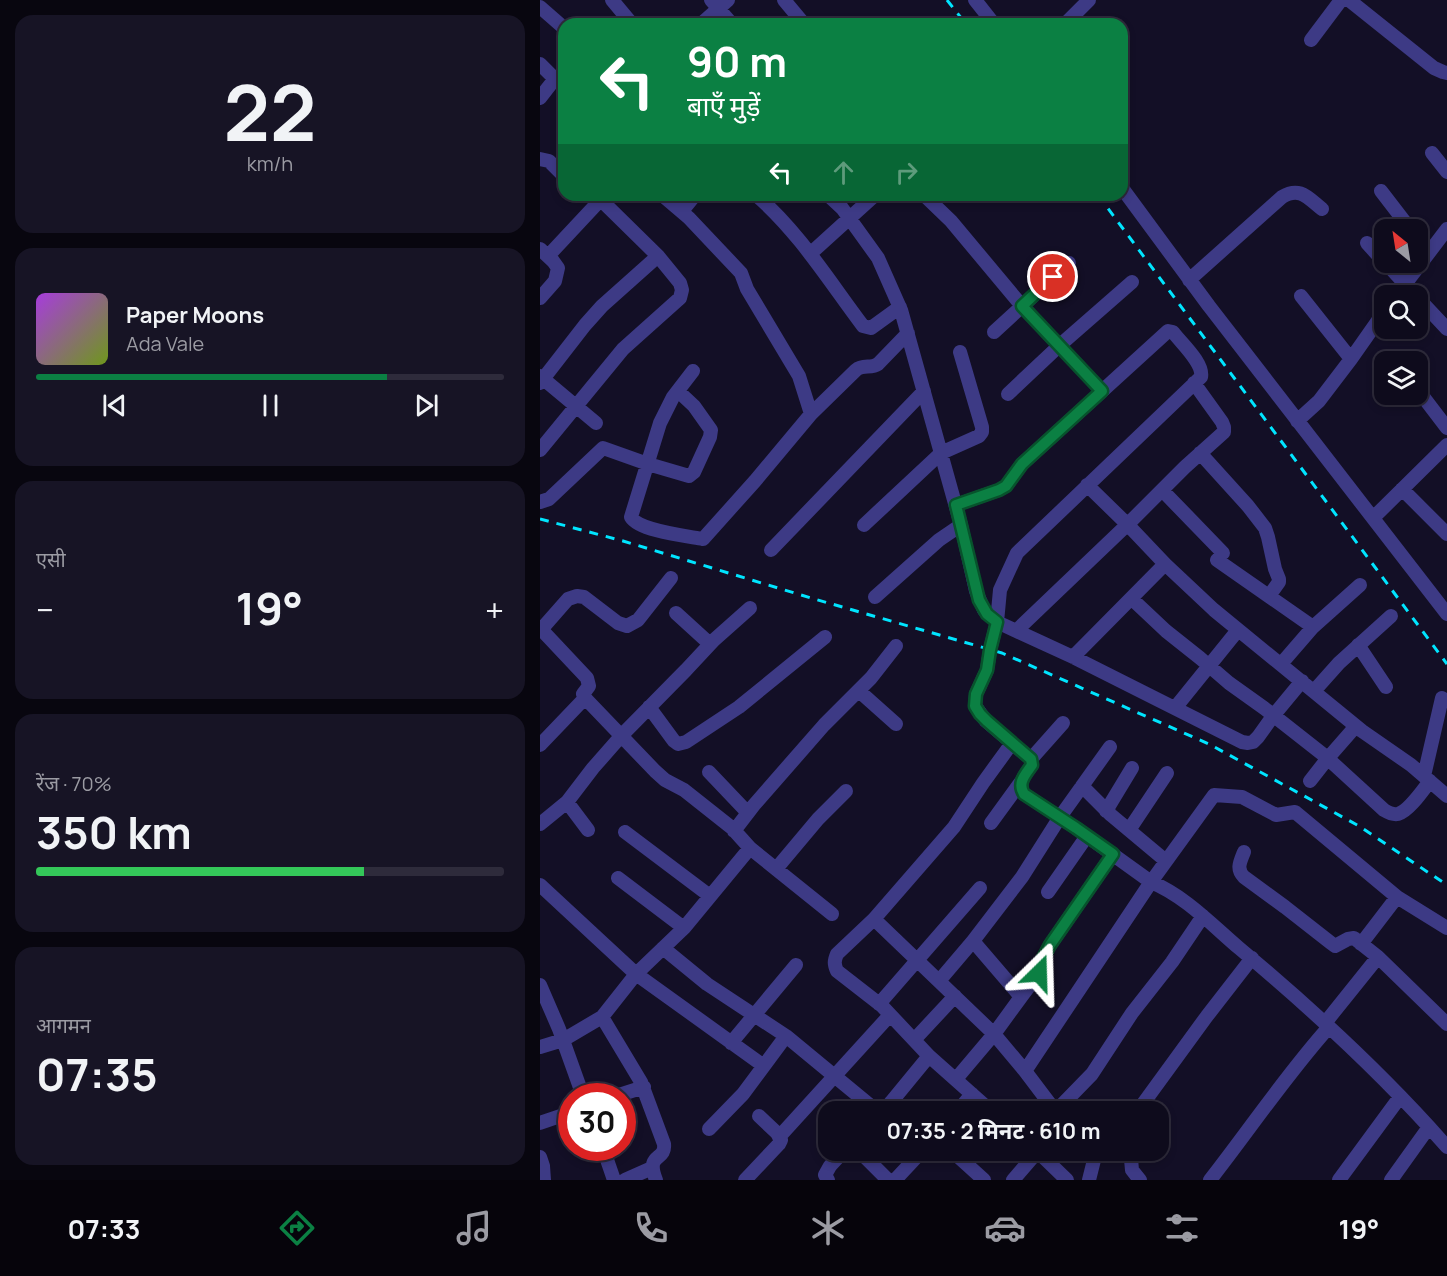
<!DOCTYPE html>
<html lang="hi">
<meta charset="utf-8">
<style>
:root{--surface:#0e0b1c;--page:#171425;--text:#f1f3f6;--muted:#9b9ba3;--line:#2e2b3b;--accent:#0b8043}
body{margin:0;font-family:Manrope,"Noto Sans Devanagari",sans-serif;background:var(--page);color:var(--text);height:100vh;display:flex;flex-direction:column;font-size:22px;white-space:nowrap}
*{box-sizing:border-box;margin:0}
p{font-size:20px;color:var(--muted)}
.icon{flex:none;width:33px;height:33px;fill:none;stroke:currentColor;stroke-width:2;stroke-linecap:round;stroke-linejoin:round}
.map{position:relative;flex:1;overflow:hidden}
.panel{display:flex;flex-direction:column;gap:15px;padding:15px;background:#08060f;width:540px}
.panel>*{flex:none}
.guide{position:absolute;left:18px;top:18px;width:570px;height:183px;border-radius:18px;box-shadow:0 3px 9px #0003,0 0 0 2px var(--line);background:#0b8043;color:#fff;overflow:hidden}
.needle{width:39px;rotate:330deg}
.buttons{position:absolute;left:834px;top:219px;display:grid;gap:12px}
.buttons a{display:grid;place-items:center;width:54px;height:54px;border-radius:12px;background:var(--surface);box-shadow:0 3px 9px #0003,0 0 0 2px var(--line);font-size:30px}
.speed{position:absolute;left:18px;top:1083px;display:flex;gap:12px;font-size:30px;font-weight:700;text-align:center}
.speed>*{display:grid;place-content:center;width:78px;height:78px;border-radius:50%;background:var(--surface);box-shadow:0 3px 9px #0003,0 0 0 2px var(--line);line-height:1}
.speed .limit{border:9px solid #d22;background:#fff;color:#111}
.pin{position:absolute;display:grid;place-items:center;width:51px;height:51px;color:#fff;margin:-26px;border:3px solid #fff;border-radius:50%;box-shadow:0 2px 6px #0007}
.me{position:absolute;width:66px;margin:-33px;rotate:22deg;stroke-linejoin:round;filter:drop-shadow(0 0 4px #0008)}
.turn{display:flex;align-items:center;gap:21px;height:126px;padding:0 30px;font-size:27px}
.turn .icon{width:78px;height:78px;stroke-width:2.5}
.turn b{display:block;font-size:42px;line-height:51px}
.lanes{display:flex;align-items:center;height:57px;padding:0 30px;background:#0003;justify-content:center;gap:30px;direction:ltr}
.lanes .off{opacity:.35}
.big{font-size:45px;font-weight:700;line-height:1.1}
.panel .card{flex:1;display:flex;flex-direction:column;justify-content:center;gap:9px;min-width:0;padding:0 21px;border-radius:18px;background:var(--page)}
.panel .dial{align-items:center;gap:0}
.dial b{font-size:78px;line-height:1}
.song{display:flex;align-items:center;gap:18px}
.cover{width:72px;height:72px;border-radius:9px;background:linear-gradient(135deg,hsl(280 70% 55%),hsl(80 70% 35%))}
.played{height:6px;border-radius:3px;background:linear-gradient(90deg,var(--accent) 75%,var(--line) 75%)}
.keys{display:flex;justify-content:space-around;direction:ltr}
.heat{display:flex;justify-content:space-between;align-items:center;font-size:33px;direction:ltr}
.charge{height:9px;border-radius:4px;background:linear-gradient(90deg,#34c759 70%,var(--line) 0)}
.trip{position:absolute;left:278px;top:1101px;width:351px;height:60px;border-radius:18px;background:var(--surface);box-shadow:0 3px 9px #0003,0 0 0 2px var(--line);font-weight:700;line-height:60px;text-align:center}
.menu{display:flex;height:96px;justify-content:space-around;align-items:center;background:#06040b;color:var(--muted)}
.menu .icon{width:42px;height:42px}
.menu .active{color:var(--accent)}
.menu b{font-size:27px;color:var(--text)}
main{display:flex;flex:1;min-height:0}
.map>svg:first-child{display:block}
</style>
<main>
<section class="panel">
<div class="card dial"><b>22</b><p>km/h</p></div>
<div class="card">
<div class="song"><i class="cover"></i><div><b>Paper Moons</b><p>Ada Vale</p></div></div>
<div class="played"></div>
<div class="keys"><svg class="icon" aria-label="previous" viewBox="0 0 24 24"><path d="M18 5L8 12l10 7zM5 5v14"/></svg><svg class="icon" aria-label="pause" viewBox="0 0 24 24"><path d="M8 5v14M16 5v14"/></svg><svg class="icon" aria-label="next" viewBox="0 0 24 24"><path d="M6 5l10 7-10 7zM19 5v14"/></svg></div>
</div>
<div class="card"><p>एसी</p>
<div class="heat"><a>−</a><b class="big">19°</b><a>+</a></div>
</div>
<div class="card"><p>रेंज · 70%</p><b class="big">350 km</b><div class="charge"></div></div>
<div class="card"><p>आगमन</p><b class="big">07:35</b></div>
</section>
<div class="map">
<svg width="907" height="1180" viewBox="0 0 907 1180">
<rect width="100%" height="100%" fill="#130f26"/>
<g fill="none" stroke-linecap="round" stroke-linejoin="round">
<path stroke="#3d3a85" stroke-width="14" d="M72,0L92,24
M171,0L192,24
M244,0L264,24
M435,0L454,24
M809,0L894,68L903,72L907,73
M0,7L24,28
M161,24L188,0
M525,24L549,0
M771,40L801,0
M0,64L11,75L14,80L0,98
M892,153L907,172
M0,159L9,161L24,176
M582,188L669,306L907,614
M841,191L871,230
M122,195L149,218L201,273L207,289L259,376L271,414L215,481L163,539C147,536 99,531 91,517L120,423L133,397L153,371
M216,195C259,232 289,281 323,326L331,328L360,307
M288,195L302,208L338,258L361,310L421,525L436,591L444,610L457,622L533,657L702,742L708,743L713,742L718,737L733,716L762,681
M384,195L411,221L482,306L562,391
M142,211L155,195
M878,238L889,252
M827,243L844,262
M0,249L13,261L18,268L15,281L0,298
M270,254L335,195
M8,256L65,195
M845,262L876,296
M649,280L742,197C760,186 768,198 782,209
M761,296L811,359
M856,296L907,229
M878,298L907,329
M454,332L529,263
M0,376L56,423
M0,383L45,325L62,306L118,256
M878,390L907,428
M468,394L520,345L592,282
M271,414L316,370C323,364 331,369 338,364L368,333
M757,421L779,401L811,359L844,312
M0,450L83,349L140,298L142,290L140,283L118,256L61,200
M660,453L708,506L725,528L728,537L735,569L739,579V582L729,596
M547,485L588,525L625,564L674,610L822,731L871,765L907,796
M862,489L907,534
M622,490L683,553
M0,502L9,499L63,448L108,464L149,476L154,472L170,437L171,430L154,406L138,391
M416,505L459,490L466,486L482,464L628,331L633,332C641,343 664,363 661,377L477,553L460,590L457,622L450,650L447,670L436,694L435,706L446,721L491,759L492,765C485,775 477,783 484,794L536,828L611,882C645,896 672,925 699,948C772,1009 844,1075 907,1147
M833,518L907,445
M324,525L401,453L439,436L442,432V427L420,352
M231,550L384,391
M677,560L773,627
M335,597L399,540L421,525
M592,599L626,631L660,658L689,683L724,708L785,756L844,810C849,813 853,815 858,814C869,811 883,790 890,781
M136,613L170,644
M0,628L47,678L49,686L43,694L45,698L115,771L125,780L144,790L192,828L210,848L292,914
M0,631L28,599L37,596L44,597L78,623L87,626L98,620L131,578
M476,631L590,522L645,467L684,432V427L682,422L654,383
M818,645L846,687
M533,657L625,564
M741,664L773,627L820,585
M319,691L356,724
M774,691L799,663L851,616
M109,707L134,741L138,744L146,742L199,707L285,637
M635,708L698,630
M0,745L45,698
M491,759L523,723
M169,772L208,813
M884,776L902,698
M770,781L788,758L816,726
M542,786L571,815L626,861
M27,802L48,830
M566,811L592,768
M451,823L480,783
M0,824L27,802L53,768L82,735L146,670L174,640L210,608
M589,830L627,773
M194,831L214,805L284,725L331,678L356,646
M85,832L170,896
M210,848L144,928L96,974L224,1066
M704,852C700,862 696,869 704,877L745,907L791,943L795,946L808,939L814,938L838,957L907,1024
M236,869L278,819L306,791
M78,878L144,928
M0,885L96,974L62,1017L101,1082L124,1144C126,1162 105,1152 116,1180
M508,892L547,836
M334,919L454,1034L485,1071L516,1112
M821,944L857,897
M123,948L167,984L246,1036L338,1112
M399,981L433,941
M0,985L19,1029L43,1096
M481,997L499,973L502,960L510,945L573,854
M339,1004L440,888
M785,1023L838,957
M374,1040L415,996
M191,1043L256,965
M0,1047L23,1040L62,1017
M485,1071L611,882L674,795L702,797L736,815L755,812L857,897L907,928
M416,1079L454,1034L481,997L433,941L482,877L520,817L570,747
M76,1096L104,1087
M351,1102L364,1112
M516,1111L552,1074L592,1013L632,962L663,916
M343,1112L389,1056
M417,1112L432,1094
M452,1112L389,1056L342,1006L297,971C294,964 294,961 297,954L334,919L414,827L443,783L472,743
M597,1112L667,1016L712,958
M0,1123L32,1112
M169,1129L203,1094L246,1036
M239,1137L350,1015
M63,1148L74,1180
M318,1150L348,1180
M411,1150L444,1180
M496,1150L527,1180
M547,1150L554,1160L549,1180
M585,1150L591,1159L592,1170L600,1180
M0,1157L3,1166L4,1180
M85,1180L112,1168
M205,1180L239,1144L241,1140L237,1133L219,1116
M288,1180L285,1175L290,1166L305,1150
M355,1180L383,1150
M473,1180L499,1150
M670,1180C710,1129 746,1075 789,1027
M799,1180L860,1097
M851,1180L889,1127"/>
<path stroke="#00e5ff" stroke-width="3" stroke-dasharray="9 8" stroke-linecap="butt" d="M407,0L426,24
M558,195L907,664
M0,519L83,541L271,598L462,653L669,744L819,826L907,885"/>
</g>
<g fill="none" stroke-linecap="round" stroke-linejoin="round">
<g stroke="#07532c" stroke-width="15">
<path id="route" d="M499,973L502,960L510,945L573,854L536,828L484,794C477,783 485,775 492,765L491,759L447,721L440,714L435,706L436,694L447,670L450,650L457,622L447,614L439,600L416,505L459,490L466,486L482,464L562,391L482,306L513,277"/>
</g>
<use href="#route" stroke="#0b8043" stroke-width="10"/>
</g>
</svg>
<div class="buttons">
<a><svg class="needle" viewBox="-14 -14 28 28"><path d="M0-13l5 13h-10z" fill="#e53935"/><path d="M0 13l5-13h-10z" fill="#9b9ba3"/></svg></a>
<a><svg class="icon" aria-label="search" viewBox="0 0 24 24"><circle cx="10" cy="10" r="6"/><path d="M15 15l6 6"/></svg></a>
<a><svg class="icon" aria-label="layers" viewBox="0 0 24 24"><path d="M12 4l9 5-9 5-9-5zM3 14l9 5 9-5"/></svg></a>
</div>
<div class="speed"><div class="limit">30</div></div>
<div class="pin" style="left:513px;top:277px;background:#d93025"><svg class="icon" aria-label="arrive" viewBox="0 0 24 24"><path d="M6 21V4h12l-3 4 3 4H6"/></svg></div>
<svg class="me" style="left:499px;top:973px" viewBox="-20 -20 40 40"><path d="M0-17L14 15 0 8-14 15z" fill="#0b8043" stroke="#fff" stroke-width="4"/></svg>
<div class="trip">07:35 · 2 मिनट · 610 m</div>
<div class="guide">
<div class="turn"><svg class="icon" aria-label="left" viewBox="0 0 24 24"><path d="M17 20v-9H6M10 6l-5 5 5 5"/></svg><div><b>90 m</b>बाएँ मुड़ें</div></div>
<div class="lanes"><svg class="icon" aria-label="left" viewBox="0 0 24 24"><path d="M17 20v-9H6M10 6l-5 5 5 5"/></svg><svg class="icon off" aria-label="ahead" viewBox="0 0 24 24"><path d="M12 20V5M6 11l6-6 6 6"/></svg><svg class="icon off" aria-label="right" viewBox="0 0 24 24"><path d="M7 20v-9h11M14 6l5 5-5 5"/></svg></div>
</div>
</div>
</main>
<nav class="menu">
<b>07:33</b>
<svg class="icon active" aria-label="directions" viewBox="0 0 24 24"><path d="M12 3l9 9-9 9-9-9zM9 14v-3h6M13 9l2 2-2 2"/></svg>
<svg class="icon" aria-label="music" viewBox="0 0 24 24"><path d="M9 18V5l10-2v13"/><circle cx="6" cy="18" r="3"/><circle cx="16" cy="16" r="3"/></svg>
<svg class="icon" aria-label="phone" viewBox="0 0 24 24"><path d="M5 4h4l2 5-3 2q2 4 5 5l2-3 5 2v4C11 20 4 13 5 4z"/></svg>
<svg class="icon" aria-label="climate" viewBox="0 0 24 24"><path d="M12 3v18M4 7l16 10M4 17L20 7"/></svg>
<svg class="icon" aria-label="car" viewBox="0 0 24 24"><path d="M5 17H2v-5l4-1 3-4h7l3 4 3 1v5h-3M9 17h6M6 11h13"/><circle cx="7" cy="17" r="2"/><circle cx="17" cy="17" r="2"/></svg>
<svg class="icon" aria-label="filters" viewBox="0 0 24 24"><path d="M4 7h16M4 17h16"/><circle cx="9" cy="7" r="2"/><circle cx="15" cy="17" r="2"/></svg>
<b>19°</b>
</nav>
